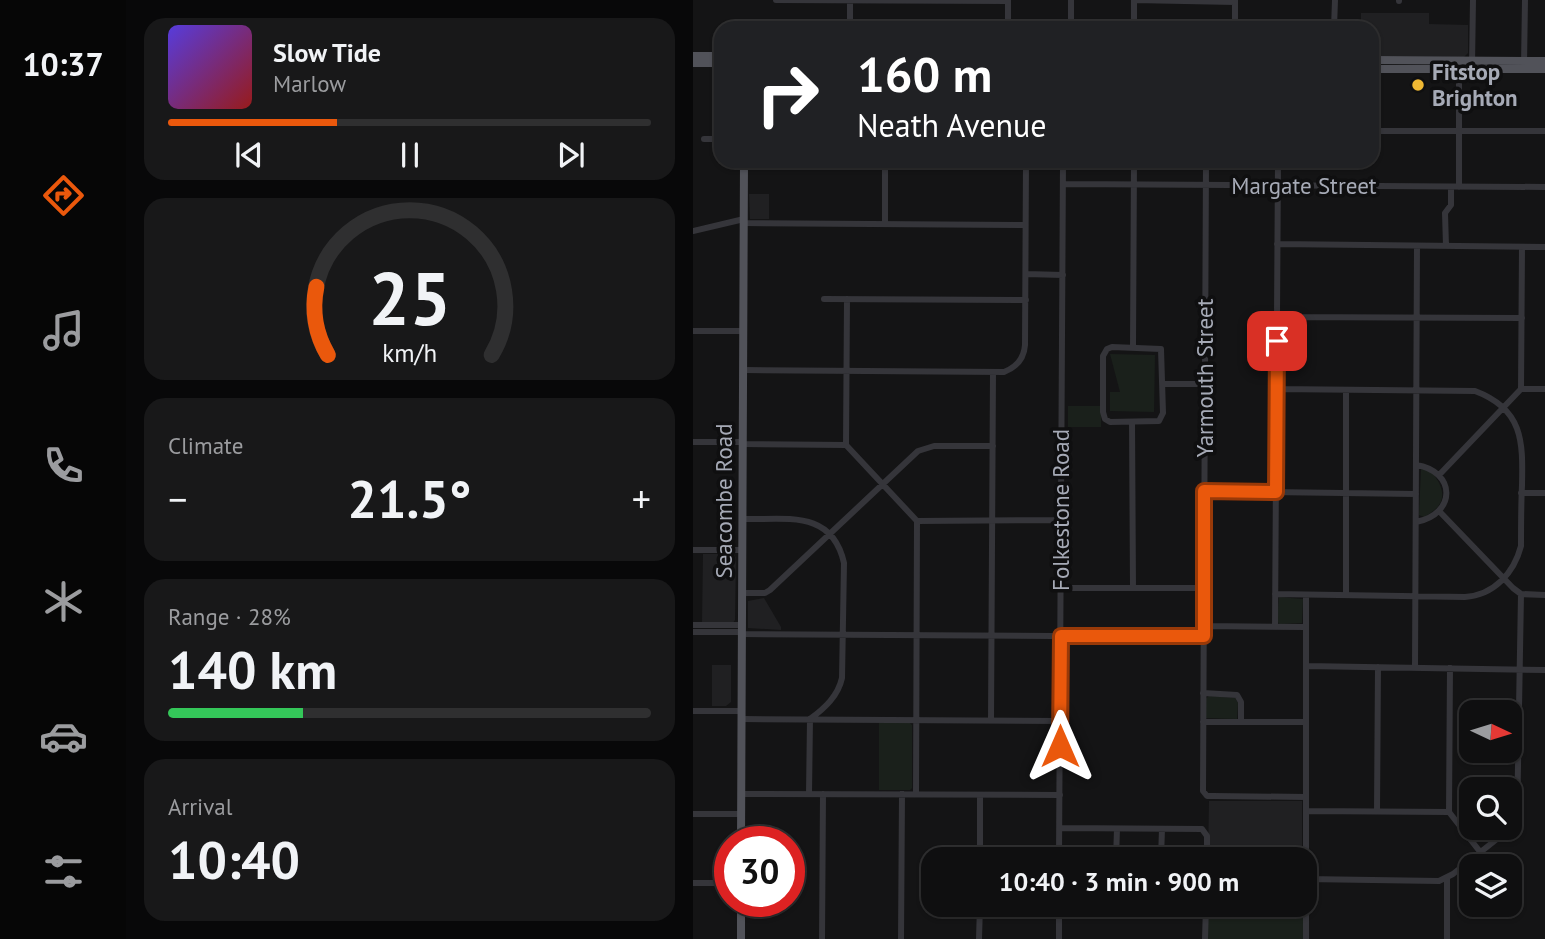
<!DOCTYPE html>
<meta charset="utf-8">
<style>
:root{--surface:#0f0f10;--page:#181819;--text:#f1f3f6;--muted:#9b9c9f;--line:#2f2f30;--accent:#ea580c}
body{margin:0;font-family:"PT Sans",sans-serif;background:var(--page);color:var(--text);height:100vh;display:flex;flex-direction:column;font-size:26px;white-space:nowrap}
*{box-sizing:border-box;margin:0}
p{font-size:23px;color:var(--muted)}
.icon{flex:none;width:38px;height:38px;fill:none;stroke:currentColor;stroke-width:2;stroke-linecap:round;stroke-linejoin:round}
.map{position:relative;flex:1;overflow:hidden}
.sheet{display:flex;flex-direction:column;gap:18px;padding:18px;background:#080809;width:567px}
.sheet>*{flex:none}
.guide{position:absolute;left:21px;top:21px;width:665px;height:147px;border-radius:21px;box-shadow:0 2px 5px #0004,0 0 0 2px var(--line);background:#202124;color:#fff;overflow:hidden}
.needle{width:46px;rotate:94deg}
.controls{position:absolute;left:766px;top:700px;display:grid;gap:14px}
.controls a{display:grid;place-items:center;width:63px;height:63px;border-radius:14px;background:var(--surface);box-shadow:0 2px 5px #0004,0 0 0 2px var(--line);font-size:35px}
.speed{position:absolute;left:21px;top:826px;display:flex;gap:14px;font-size:35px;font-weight:700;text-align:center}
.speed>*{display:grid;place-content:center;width:91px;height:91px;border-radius:50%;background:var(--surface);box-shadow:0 2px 5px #0004,0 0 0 2px var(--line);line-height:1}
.speed .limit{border:10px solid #d22;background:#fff;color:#111}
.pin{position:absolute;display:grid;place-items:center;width:60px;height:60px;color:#fff;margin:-30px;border-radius:14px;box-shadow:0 4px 10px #0006}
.me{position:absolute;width:77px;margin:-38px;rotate:0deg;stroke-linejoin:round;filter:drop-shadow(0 0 5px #0008)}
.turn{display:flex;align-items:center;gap:24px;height:147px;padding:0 28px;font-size:32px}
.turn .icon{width:91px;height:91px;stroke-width:2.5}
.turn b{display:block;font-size:49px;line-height:60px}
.big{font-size:52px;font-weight:700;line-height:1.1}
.sheet .card{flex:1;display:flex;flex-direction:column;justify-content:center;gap:10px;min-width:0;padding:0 24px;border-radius:21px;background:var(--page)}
.sheet .dial{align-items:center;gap:0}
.dial svg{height:182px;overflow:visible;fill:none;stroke:var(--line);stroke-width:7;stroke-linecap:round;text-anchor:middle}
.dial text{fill:var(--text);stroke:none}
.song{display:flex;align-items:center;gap:21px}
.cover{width:84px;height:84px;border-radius:10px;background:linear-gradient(135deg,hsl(250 70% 55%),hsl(0 70% 35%))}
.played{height:7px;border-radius:4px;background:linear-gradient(90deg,var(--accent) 35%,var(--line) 35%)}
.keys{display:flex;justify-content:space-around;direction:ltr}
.heat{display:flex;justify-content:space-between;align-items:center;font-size:38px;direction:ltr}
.charge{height:10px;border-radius:5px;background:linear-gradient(90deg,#34c759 28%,var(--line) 0)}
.trip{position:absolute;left:228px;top:847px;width:396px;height:70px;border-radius:21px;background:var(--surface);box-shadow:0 2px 5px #0004,0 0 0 2px var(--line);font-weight:700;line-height:70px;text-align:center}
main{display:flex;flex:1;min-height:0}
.dock{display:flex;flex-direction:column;width:126px;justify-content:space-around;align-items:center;background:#060606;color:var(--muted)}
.dock .icon{width:49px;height:49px}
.dock .selected{color:var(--accent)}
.dock b{font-size:32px;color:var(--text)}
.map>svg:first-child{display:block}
</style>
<main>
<nav class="dock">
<b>10:37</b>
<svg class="icon selected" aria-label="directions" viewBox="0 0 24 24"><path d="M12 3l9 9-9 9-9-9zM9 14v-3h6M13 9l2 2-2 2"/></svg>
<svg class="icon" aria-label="music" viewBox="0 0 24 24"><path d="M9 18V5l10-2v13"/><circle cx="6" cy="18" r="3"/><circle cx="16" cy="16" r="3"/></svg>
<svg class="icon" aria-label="phone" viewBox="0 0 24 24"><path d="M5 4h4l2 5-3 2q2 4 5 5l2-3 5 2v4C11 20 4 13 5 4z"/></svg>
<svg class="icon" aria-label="climate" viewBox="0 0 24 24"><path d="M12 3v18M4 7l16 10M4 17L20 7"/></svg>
<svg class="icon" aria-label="car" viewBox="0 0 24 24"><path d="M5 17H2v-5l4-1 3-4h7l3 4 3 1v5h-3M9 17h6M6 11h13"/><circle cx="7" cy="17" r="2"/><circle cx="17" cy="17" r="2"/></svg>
<svg class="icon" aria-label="filters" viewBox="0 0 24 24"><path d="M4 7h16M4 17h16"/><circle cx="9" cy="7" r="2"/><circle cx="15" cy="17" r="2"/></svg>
</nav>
<section class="sheet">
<div class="card">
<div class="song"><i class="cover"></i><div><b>Slow Tide</b><p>Marlow</p></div></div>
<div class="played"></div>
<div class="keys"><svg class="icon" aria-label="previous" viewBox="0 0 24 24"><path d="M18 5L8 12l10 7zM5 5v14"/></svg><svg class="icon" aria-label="pause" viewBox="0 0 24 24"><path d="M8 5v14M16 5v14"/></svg><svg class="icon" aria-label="next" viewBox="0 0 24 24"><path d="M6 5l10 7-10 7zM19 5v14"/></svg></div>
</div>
<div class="card dial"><svg viewBox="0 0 100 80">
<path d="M14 69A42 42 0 1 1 86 69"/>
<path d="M14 69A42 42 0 0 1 9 39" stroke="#ea580c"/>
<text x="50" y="56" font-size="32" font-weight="700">25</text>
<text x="50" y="72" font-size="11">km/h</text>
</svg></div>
<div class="card"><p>Climate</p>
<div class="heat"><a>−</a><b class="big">21.5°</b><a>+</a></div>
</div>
<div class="card"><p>Range · 28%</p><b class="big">140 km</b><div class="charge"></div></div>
<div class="card"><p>Arrival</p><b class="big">10:40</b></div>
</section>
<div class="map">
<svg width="852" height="939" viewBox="0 0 852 939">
<rect width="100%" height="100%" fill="#141415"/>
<path fill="#202022" d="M668,13H736V24L775,25V53L771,57L679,56V28H668Z
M56,194H76V219H57Z
M10,554H41L43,558L42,620L40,623L9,622Z
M71,598L88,627V630L55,628V601Z
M19,665H38V702L33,706H19Z
M516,801H609V859H515Z"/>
<path fill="#1a201b" d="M417,354L462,355L461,412L417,411V392H427Z
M375,406H408V427H375Z
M728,469H736C753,488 756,504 731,517L726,515Z
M586,597L610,599L609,623L587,624L584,622Z
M516,696L542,698L545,703L544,719L513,718L512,699Z
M186,722H216L219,725V788L217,790H186Z
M514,905H610V939H513Z"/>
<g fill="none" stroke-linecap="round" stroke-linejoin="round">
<path stroke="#35353a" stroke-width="6" d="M83,0L315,1
M441,0L542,2
M706,1V0
M157,28V0
M315,28V0
M378,28V0
M441,28V0
M542,28V0
M641,28L642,0
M779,65L780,0
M831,65L832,0
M679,131H852
M11,139H28
M513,161L510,791L514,796H520L613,797
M370,184L852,187
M766,187V66
M51,223L332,225
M192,224V161
M0,231L51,219
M584,244L852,247
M753,246L752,213L758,205V187
M333,274L370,275
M131,299L333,300
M584,317L829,318
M0,331H51
M419,347L468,349L470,413L466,421L417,422L412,419L410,412V356L414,349Z
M440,347L441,161
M51,370L311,372C324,367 331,359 332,345L333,161
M470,384H512
M828,389L829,247
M653,390V595
M439,422L440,588
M0,442H50
M50,444L153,445L224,521L223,794
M153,445L154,299
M747,474L828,389H852
M511,491L723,494
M828,493H852
M747,512L820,588L828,594L852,595
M50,519C93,520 139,509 151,563L149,678C145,696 132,708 117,719L116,794
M224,521L368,520
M723,522C764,514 763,471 723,465
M0,550H50
M368,588H511
M50,593H72L77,590L225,451L241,446H300
M582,594L772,597C801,595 821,573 828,546C828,526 828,506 829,485C830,441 830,409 782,391L583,389
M0,625H49
M511,626L613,627
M582,627L585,161
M0,632H49
M49,634L511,637
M613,666L852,670
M722,668L724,246
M757,668L756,812L788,853
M510,693L544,695L548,702V722
M0,711H49
M49,719L367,721
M298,720L300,372
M510,722H613
M49,794L367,795
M613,811L756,812
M684,811L685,667
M0,814H49
M367,828L509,829L514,836V859
M468,858L469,829
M287,859V795
M366,859L370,161
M423,859L424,829
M613,879L746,881L760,874L824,823L828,594
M0,883H37
M424,905L430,911H513
M129,939L130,794
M208,939L209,794
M286,939L287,905
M366,939V905
M512,939L513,905
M613,939V595
M754,939V878"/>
<path stroke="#515259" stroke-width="8" d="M0,56H28
M679,60L852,61
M0,63H28
M679,69H852
M48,842L51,161
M48,939V901"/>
</g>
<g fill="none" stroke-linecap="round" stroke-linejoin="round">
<g stroke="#983908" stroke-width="18">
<path id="route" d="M367,746L368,636H511V491L583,492L584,341"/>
</g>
<use href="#route" stroke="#ea580c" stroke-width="12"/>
</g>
<circle fill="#efb833" stroke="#0f0f10" stroke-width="2.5" cx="725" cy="85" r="7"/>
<g text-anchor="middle" stroke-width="7" stroke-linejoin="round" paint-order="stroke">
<g font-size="23" font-weight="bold" fill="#a6aab6" stroke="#0f0f10" text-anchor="start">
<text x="739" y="80">Fitstop<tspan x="739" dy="26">Brighton</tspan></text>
</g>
<g font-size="23" fill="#a6aab6" stroke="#0f0f10">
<text x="611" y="194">Margate Street</text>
<text transform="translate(512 378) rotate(-90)" y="8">Yarmouth Street</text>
<text transform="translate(31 501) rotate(-90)" y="8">Seacombe Road</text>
<text transform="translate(368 510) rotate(-90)" y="8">Folkestone Road</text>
</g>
</g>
</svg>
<div class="controls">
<a><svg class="needle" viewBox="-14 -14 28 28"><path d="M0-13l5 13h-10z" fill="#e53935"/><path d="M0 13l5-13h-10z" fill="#9b9c9f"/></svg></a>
<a><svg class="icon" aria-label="search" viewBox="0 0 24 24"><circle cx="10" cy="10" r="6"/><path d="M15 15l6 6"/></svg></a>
<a><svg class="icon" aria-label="layers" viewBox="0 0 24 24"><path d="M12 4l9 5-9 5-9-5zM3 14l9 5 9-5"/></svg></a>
</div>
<div class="speed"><div class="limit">30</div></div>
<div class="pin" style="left:584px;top:341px;background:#d93025"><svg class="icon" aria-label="arrive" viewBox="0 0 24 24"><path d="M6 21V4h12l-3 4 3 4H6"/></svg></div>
<svg class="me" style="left:367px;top:746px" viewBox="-20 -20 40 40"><path d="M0-17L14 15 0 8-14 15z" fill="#ea580c" stroke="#fff" stroke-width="4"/></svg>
<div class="trip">10:40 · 3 min · 900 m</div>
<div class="guide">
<div class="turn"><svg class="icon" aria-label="right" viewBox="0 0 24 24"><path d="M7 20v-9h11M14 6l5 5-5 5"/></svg><div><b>160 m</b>Neath Avenue</div></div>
</div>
</div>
</main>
